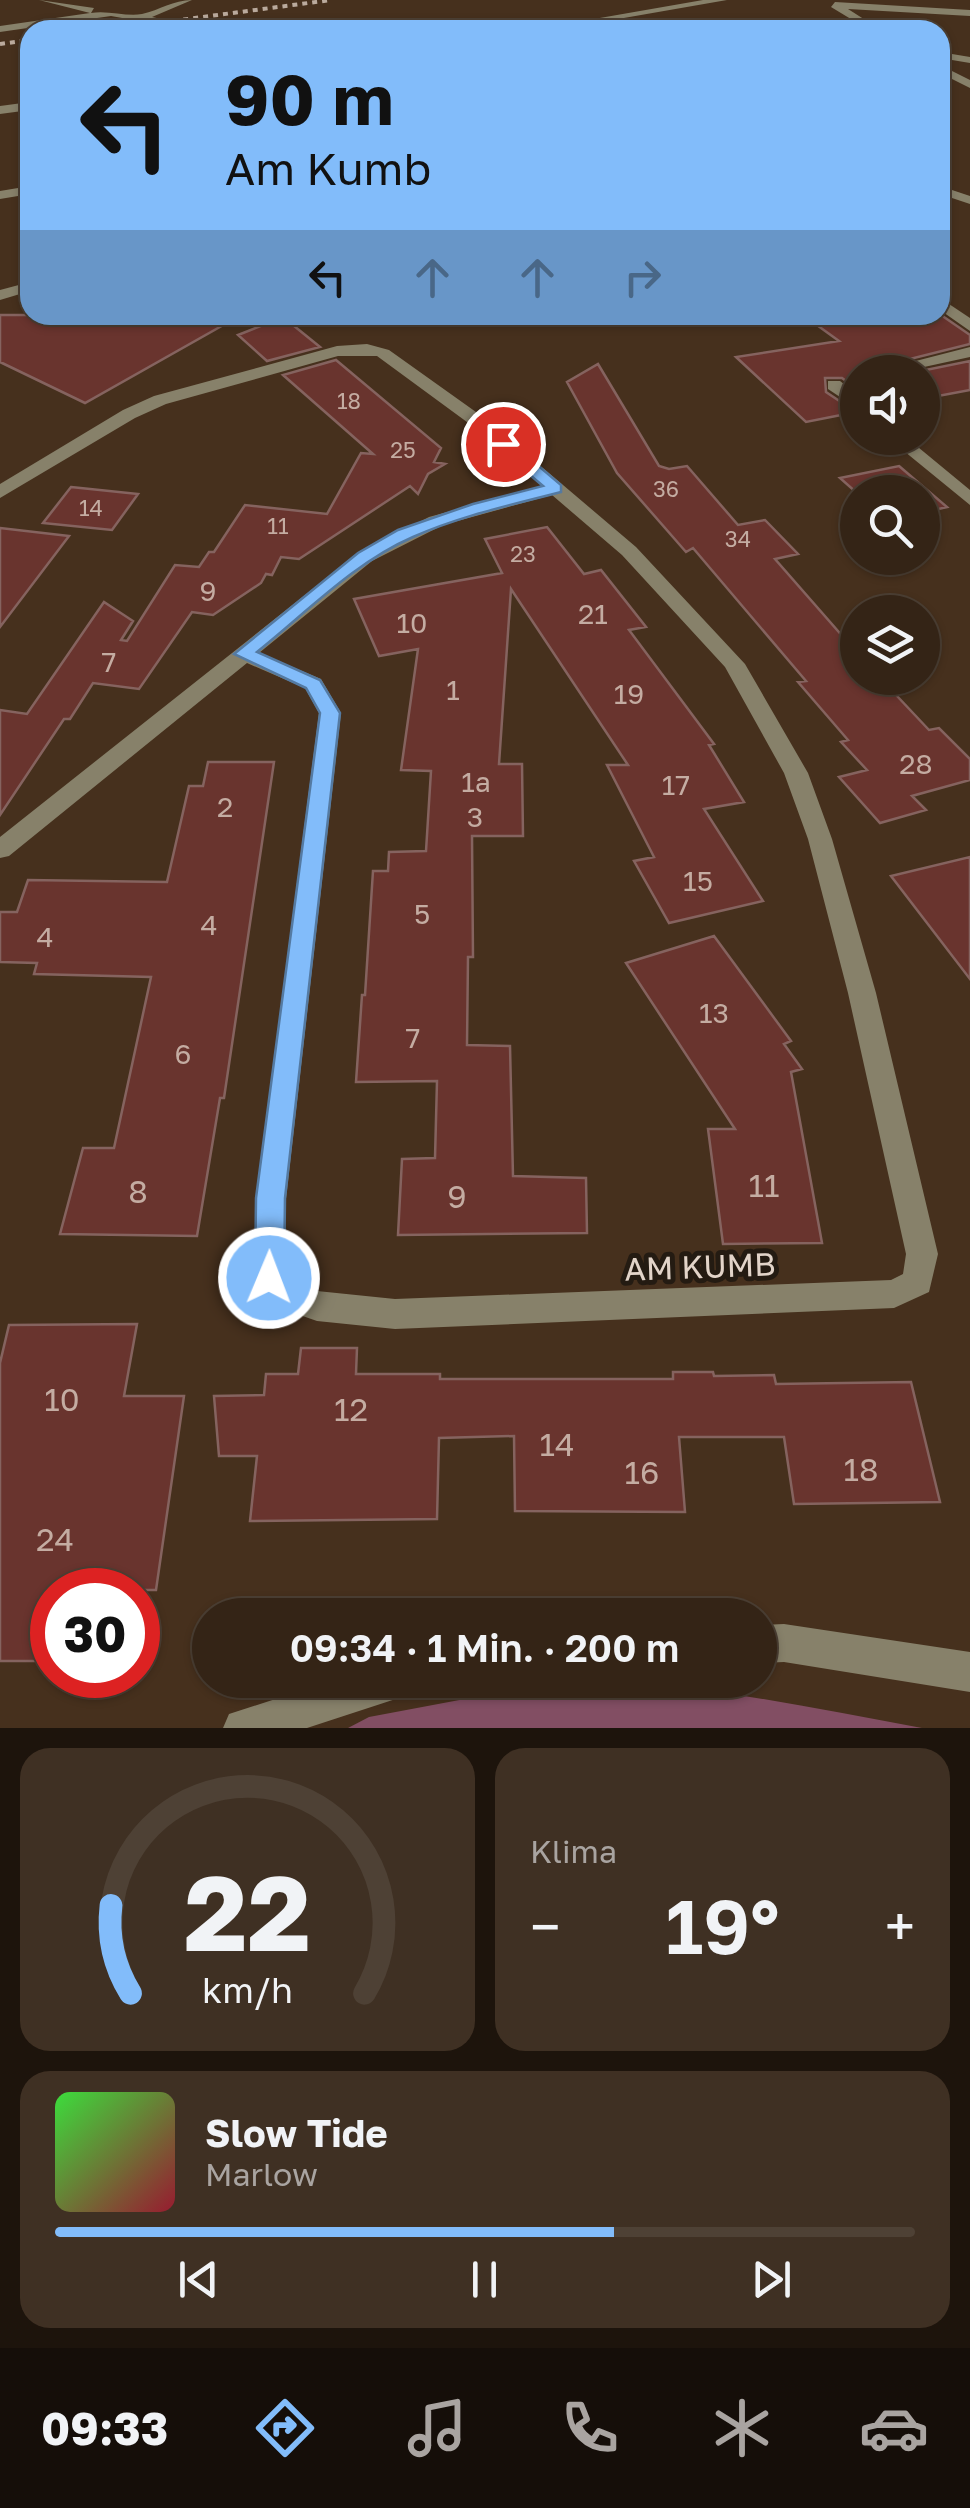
<!DOCTYPE html>
<html lang="de">
<meta charset="utf-8">
<style>
:root{--surface:#342416;--page:#3f3023;--text:#f1f3f6;--muted:#a9a4a1;--line:#4e4135;--accent:#82bcfa}
body{margin:0;font-family:"Golos Text",sans-serif;background:var(--page);color:var(--text);height:100vh;display:flex;flex-direction:column;font-size:38px;white-space:nowrap}
*{box-sizing:border-box;margin:0}
p{font-size:32px;color:var(--muted)}
.icon{flex:none;width:55px;height:55px;fill:none;stroke:currentColor;stroke-width:2;stroke-linecap:round;stroke-linejoin:round}
.map{position:relative;height:1728px;overflow:hidden}
.side{display:flex;flex-direction:column;gap:20px;padding:20px;background:#1d140c;flex:1}
.side>*{flex:none}
.guide{position:absolute;left:20px;top:20px;width:930px;height:305px;border-radius:30px;box-shadow:0 2px 8px #0004,0 0 0 2px var(--line);background:#82bcfa;color:#111;overflow:hidden}
.controls{position:absolute;left:840px;top:355px;display:grid;gap:20px}
.controls a{display:grid;place-items:center;width:100px;height:100px;border-radius:50%;background:var(--surface);box-shadow:0 2px 8px #0004,0 0 0 2px var(--line);font-size:50px}
.speed{position:absolute;left:30px;top:1568px;display:flex;gap:20px;font-size:50px;font-weight:700;text-align:center}
.speed>*{display:grid;place-content:center;width:130px;height:130px;border-radius:50%;background:var(--surface);box-shadow:0 2px 8px #0004,0 0 0 2px var(--line);line-height:1}
.speed .limit{border:15px solid #d22;background:#fff;color:#111}
.pin{position:absolute;display:grid;place-items:center;width:85px;height:85px;color:#fff;margin:-42px;border:5px solid #fff;border-radius:50%;box-shadow:0 2px 10px #0007}
.me{position:absolute;width:110px;margin:-55px;rotate:1deg;stroke-linejoin:round;filter:drop-shadow(0 0 8px #0008)}
.turn{display:flex;align-items:center;gap:35px;height:210px;padding:0 40px;font-size:45px}
.turn .icon{width:130px;height:130px;stroke-width:2.5}
.turn b{display:block;font-size:70px;line-height:85px}
.lanes{display:flex;align-items:center;height:95px;padding:0 40px;background:#0003;justify-content:center;gap:50px;direction:ltr}
.lanes .off{opacity:.35}
.big{font-size:75px;font-weight:600;line-height:1.1}
.side .card{flex:1;display:flex;flex-direction:column;justify-content:center;gap:15px;min-width:0;padding:0 35px;border-radius:30px;background:var(--page)}
.side .dial{align-items:center;gap:0}
.dial svg{height:260px;overflow:visible;fill:none;stroke:var(--line);stroke-width:7;stroke-linecap:round;text-anchor:middle}
.dial text{fill:var(--text);stroke:none}
.song{display:flex;align-items:center;gap:30px}
.cover{width:120px;height:120px;border-radius:15px;background:linear-gradient(135deg,hsl(120 70% 55%),hsl(350 70% 35%))}
.played{height:10px;border-radius:5px;background:linear-gradient(90deg,var(--accent) 65%,var(--line) 65%)}
.keys{display:flex;justify-content:space-around;direction:ltr}
.heat{display:flex;justify-content:space-between;align-items:center;font-size:55px;direction:ltr}
.side .tiles{flex:1;display:grid;gap:20px;grid-template-columns:1fr 1fr}
.card:last-child{grid-column:span 2}
.trip{position:absolute;left:192px;top:1598px;width:585px;height:100px;border-radius:50px;background:var(--surface);box-shadow:0 2px 8px #0004,0 0 0 2px var(--line);font-weight:600;line-height:100px;text-align:center}
.dock{display:flex;height:160px;justify-content:space-around;align-items:center;background:#150e09;color:var(--muted)}
.dock .icon{width:70px;height:70px}
.dock .on{color:var(--accent)}
.dock b{font-size:45px;color:var(--text)}
.map>svg:first-child{display:block}
</style>
<div class="map">
<svg width="970" height="1728" viewBox="0 0 970 1728">
<rect width="100%" height="100%" fill="#46301d"/>
<path fill="#824e63" d="M566,1680C686,1680 805,1707 922,1728H348L369,1717Z"/>
<path fill="#69342e" stroke="#85635f" stroke-width="2.5" d="M0,315H241L85,403L0,362Z
M803,315H941L970,335V344L858,372V390L842,378H825L826,392L856,412L806,422L736,357L839,341Z
M283,317L320,347L267,361L238,335Z
M336,360L441,448L434,462L445,464L428,474L418,494L410,486L299,559L281,557L272,575L266,574L261,583L213,615L192,612L139,689L93,683L70,719H64L0,815V710L27,714L104,602L133,621L121,640L127,641L175,565L199,567L209,552H214L245,505L327,514L361,453L373,454L283,375Z
M970,361V390L922,399V372H916Z
M598,364L659,466L669,469L687,466L738,525L765,520L798,554L775,559L858,654V678H880L929,730L939,728L970,759V780L912,796L926,810L880,823L839,777L867,770L841,742L848,740L798,682L806,681L693,548L686,552L617,473L567,382Z
M899,466L947,507L922,513V492L858,494L840,478Z
M71,487L138,494L112,530L43,523Z
M547,527L584,574L601,570L646,627L629,630L714,744L709,745L744,802L704,809L763,901L669,923L634,861L654,857L607,765H628L511,589L499,764H522L523,836H472L473,957H468L467,1045L510,1046L513,1176L586,1178L587,1233L398,1235L402,1159L435,1158L437,1081L356,1082L362,995H365L373,871H388L389,852L426,851L431,771L401,770L418,649L379,656L354,599L502,573L485,539Z
M0,528L69,536L0,627Z
M208,762H274L224,1098H220L197,1236L60,1234L83,1148H114L151,977L34,974L37,963L0,962V912H17L28,880L167,882L189,786H203Z
M970,857V979L891,876Z
M714,936L791,1041L784,1044L802,1069L791,1072L822,1243L723,1244L708,1129H735L626,963Z
M137,1324L124,1396H184L156,1590H52L49,1661H0V1363L9,1325Z
M301,1348H357L356,1374H440V1379H673V1372H713L714,1376L774,1375L776,1384L911,1382L940,1502L794,1504L784,1437H679L685,1512L515,1511L514,1436L439,1438L437,1519L250,1521L257,1456H219L214,1396L264,1395L266,1374H298Z"/>
<g fill="none" stroke-linecap="round" stroke-linejoin="round">
<path fill="#87816a" fill-rule="evenodd" d="M39,0L94,8L91,13C108,10 127,17 142,14C160,10 173,0 192,0L152,17L212,30H189L111,16L0,32V26L90,13Z
M703,0H727L555,30H531Z
M835,2L970,10V16L848,9L881,30H869L831,7Z
M940,52L970,57V63L940,58Z
M940,65L970,80V88L940,73Z
M30,102V110L0,114V106Z
M30,186V194L0,199V191Z
M940,186L970,196V204L940,194Z
M30,282V291L0,300V290Z
M940,298L970,318V331L940,310Z
M367,344L389,350L483,417L636,547L745,664L808,773L832,839L876,993L938,1254L929,1292L894,1308L395,1329L317,1321L265,1303L253,1278L256,1199L319,713L305,688L247,663L9,856L0,858V837L358,553L429,517L542,486L471,425L377,356H338L166,404L135,418L0,498V484L123,410L154,396L337,346ZM552,495L622,555L725,667L784,773L808,839L848,993L906,1254L903,1274L891,1280L395,1299L317,1291L287,1282L285,1278L286,1199L341,713L321,679L259,653L372,561L443,525Z
M970,347V357L901,372H873Z
M828,381H840L858,395V409L828,389Z
M888,438H907L970,490V505Z
M784,1624L970,1652V1692L784,1662L760,1663V1625Z
M334,1680H417L411,1694L307,1728H223L229,1714Z"/>
<path stroke="#baaa9d" stroke-width="4" stroke-dasharray="5 5" stroke-linecap="butt" d="M104,30L331,0
M0,44L30,40"/>
</g>
<path fill="#82bcfa" stroke="#547aa2" stroke-width="2.5" d="M497,440H508L561,485V492C511,505 460,516 413,537C355,562 306,613 257,652L320,680L340,713L285,1198L284,1278L280,1287L269,1291L259,1287L255,1278L256,1198L320,713L306,688L234,654L358,553L398,530L473,504L543,486L497,447Z"/>
<g text-anchor="middle" stroke-width="10" stroke-linejoin="round" paint-order="stroke">
<g font-size="22" fill="#c4aca2">
<text x="349" y="409">18</text>
<text x="403" y="458">25</text>
<text x="666" y="497">36</text>
<text x="91" y="516">14</text>
<text x="278" y="534">11</text>
<text x="738" y="547">34</text>
<text x="523" y="562">23</text>
</g>
<g font-size="28" fill="#c4aca2">
<text x="208" y="601">9</text>
<text x="593" y="624">21</text>
<text x="412" y="633">10</text>
<text x="109" y="672">7</text>
<text x="453" y="700">1</text>
<text x="629" y="704">19</text>
<text x="916" y="774">28</text>
<text x="476" y="792">1a</text>
<text x="676" y="795">17</text>
<text x="225" y="817">2</text>
<text x="475" y="827">3</text>
<text x="698" y="891">15</text>
<text x="422" y="924">5</text>
<text x="209" y="935">4</text>
<text x="45" y="947">4</text>
<text x="714" y="1023">13</text>
<text x="413" y="1048">7</text>
<text x="183" y="1064">6</text>
</g>
<g font-size="32" fill="#c4aca2">
<text x="764" y="1197">11</text>
<text x="138" y="1203">8</text>
<text x="457" y="1208">9</text>
<text x="62" y="1411">10</text>
<text x="351" y="1421">12</text>
<text x="557" y="1456">14</text>
<text x="861" y="1481">18</text>
<text x="642" y="1484">16</text>
<text x="55" y="1551">24</text>
</g>
<g font-size="32" fill="#e2d4c9" stroke="#241b12">
<text transform="translate(700 1267) rotate(-2)" y="11">AM KUMB</text>
</g>
</g>
</svg>
<div class="controls">
<a><svg class="icon" aria-label="sound" viewBox="0 0 24 24"><path d="M4 9h4l5-4v14l-5-4H4zM17 9q2 3 0 6"/></svg></a>
<a><svg class="icon" aria-label="search" viewBox="0 0 24 24"><circle cx="10" cy="10" r="6"/><path d="M15 15l6 6"/></svg></a>
<a><svg class="icon" aria-label="layers" viewBox="0 0 24 24"><path d="M12 4l9 5-9 5-9-5zM3 14l9 5 9-5"/></svg></a>
</div>
<div class="speed"><div class="limit">30</div></div>
<div class="pin" style="left:503px;top:444px;background:#d93025"><svg class="icon" aria-label="arrive" viewBox="0 0 24 24"><path d="M6 21V4h12l-3 4 3 4H6"/></svg></div>
<svg class="me" style="left:269px;top:1278px" viewBox="-20 -20 40 40"><circle r="17" fill="#82bcfa" stroke="#fff" stroke-width="3"/><path d="M0-11L8 9 0 5-8 9z" fill="#fff"/></svg>
<div class="trip">09:34 · 1 Min. · 200 m</div>
<div class="guide">
<div class="turn"><svg class="icon" aria-label="left" viewBox="0 0 24 24"><path d="M17 20v-9H6M10 6l-5 5 5 5"/></svg><div><b>90 m</b>Am Kumb</div></div>
<div class="lanes"><svg class="icon" aria-label="left" viewBox="0 0 24 24"><path d="M17 20v-9H6M10 6l-5 5 5 5"/></svg><svg class="icon off" aria-label="ahead" viewBox="0 0 24 24"><path d="M12 20V5M6 11l6-6 6 6"/></svg><svg class="icon off" aria-label="ahead" viewBox="0 0 24 24"><path d="M12 20V5M6 11l6-6 6 6"/></svg><svg class="icon off" aria-label="right" viewBox="0 0 24 24"><path d="M7 20v-9h11M14 6l5 5-5 5"/></svg></div>
</div>
</div>
<section class="side">
<div class="tiles">
<div class="card dial"><svg viewBox="0 0 100 80">
<path d="M14 69A42 42 0 1 1 86 69"/>
<path d="M14 69A42 42 0 0 1 8 42" stroke="#82bcfa"/>
<text x="50" y="56" font-size="32" font-weight="700">22</text>
<text x="50" y="72" font-size="11">km/h</text>
</svg></div>
<div class="card"><p>Klima</p>
<div class="heat"><a>−</a><b class="big">19°</b><a>+</a></div>
</div>
<div class="card">
<div class="song"><i class="cover"></i><div><b>Slow Tide</b><p>Marlow</p></div></div>
<div class="played"></div>
<div class="keys"><svg class="icon" aria-label="previous" viewBox="0 0 24 24"><path d="M18 5L8 12l10 7zM5 5v14"/></svg><svg class="icon" aria-label="pause" viewBox="0 0 24 24"><path d="M8 5v14M16 5v14"/></svg><svg class="icon" aria-label="next" viewBox="0 0 24 24"><path d="M6 5l10 7-10 7zM19 5v14"/></svg></div>
</div>
</div>
</section>
<nav class="dock">
<b>09:33</b>
<svg class="icon on" aria-label="directions" viewBox="0 0 24 24"><path d="M12 3l9 9-9 9-9-9zM9 14v-3h6M13 9l2 2-2 2"/></svg>
<svg class="icon" aria-label="music" viewBox="0 0 24 24"><path d="M9 18V5l10-2v13"/><circle cx="6" cy="18" r="3"/><circle cx="16" cy="16" r="3"/></svg>
<svg class="icon" aria-label="phone" viewBox="0 0 24 24"><path d="M5 4h4l2 5-3 2q2 4 5 5l2-3 5 2v4C11 20 4 13 5 4z"/></svg>
<svg class="icon" aria-label="climate" viewBox="0 0 24 24"><path d="M12 3v18M4 7l16 10M4 17L20 7"/></svg>
<svg class="icon" aria-label="car" viewBox="0 0 24 24"><path d="M5 17H2v-5l4-1 3-4h7l3 4 3 1v5h-3M9 17h6M6 11h13"/><circle cx="7" cy="17" r="2"/><circle cx="17" cy="17" r="2"/></svg>
</nav>
